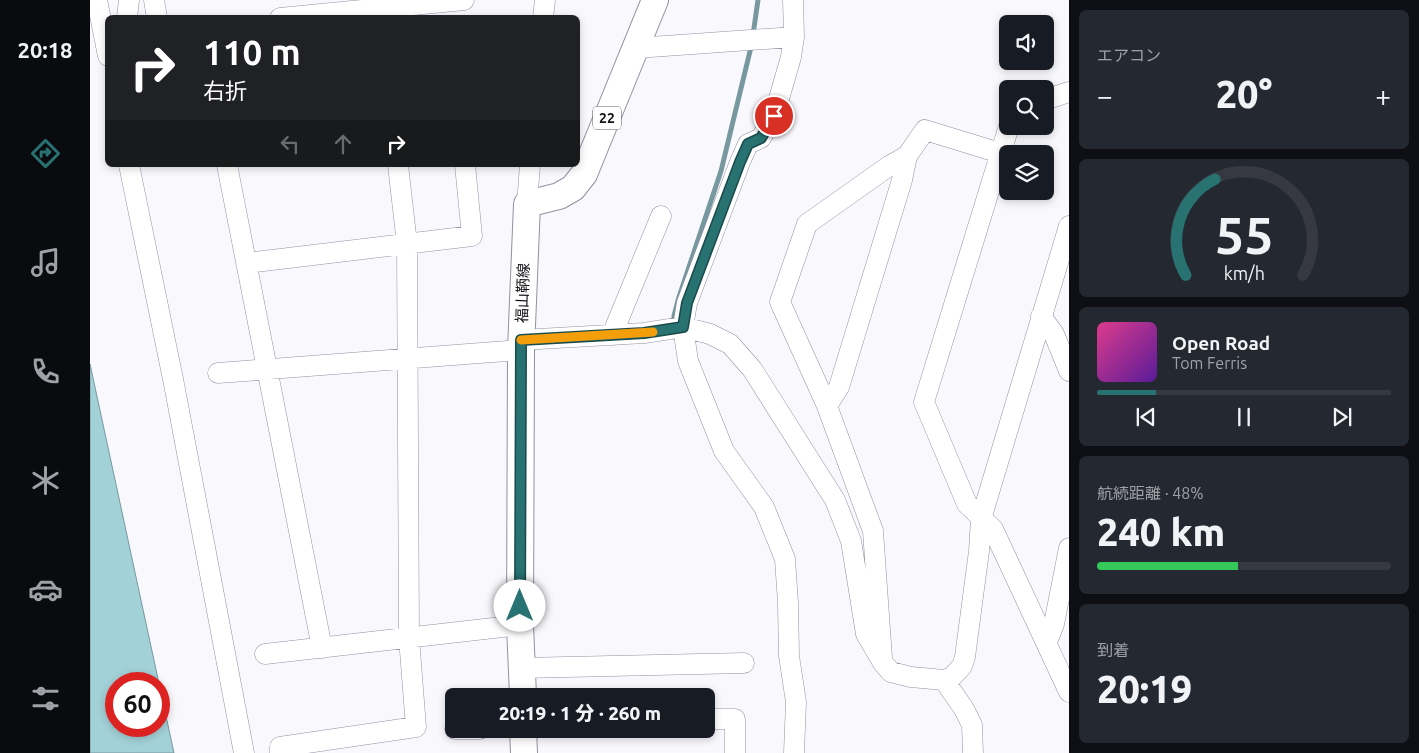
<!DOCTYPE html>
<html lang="ja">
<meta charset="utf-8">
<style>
:root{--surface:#171b24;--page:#242831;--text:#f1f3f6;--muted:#9ea1a6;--line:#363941;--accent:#287272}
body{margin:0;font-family:Ubuntu,"Noto Sans JP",sans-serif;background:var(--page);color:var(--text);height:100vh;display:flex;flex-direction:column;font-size:19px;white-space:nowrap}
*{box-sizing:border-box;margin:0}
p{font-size:16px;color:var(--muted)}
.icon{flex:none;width:28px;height:28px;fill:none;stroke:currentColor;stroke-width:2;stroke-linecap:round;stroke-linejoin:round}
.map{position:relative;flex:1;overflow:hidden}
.drawer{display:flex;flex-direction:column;gap:10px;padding:10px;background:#0d0f14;width:350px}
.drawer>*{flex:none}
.guide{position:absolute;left:15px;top:15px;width:475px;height:152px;border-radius:8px;box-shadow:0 2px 8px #0003;background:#202124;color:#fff;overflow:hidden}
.fabs{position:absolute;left:909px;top:15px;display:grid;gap:10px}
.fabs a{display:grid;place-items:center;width:55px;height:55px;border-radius:8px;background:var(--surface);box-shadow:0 2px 8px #0003;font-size:25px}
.speed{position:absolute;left:15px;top:672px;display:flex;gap:10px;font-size:25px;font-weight:700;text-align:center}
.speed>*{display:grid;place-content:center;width:65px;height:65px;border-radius:50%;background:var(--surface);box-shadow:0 2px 8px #0003;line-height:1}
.speed .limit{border:8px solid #d22;background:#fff;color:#111}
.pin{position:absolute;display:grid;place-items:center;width:42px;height:42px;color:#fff;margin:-21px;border:2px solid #fff;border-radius:50%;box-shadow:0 1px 5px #0007}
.me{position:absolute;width:55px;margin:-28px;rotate:0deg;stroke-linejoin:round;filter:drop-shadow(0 0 4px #0008)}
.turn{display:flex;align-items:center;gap:18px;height:105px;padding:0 15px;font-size:22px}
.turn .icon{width:65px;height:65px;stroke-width:2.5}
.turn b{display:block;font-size:35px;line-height:42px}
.lanes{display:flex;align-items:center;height:48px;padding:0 15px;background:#0003;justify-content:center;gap:25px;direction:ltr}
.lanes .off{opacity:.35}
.big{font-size:38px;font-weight:800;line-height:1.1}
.drawer .tile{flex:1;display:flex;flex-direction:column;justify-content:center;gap:8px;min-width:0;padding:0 18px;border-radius:8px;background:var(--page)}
.drawer .dial{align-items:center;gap:0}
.dial svg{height:130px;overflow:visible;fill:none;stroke:var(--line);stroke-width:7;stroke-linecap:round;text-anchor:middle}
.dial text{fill:var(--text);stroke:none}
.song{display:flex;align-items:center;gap:15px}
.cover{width:60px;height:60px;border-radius:8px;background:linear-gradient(135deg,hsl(330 70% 55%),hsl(270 70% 35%))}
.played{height:5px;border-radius:2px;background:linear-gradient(90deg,var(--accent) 20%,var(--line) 20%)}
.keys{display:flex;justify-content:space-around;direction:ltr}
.heat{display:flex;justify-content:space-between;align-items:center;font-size:28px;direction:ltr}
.charge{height:8px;border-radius:4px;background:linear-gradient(90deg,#34c759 48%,var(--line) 0)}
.trip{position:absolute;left:355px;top:688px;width:270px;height:50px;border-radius:8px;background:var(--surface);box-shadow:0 2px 8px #0003;font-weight:800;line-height:50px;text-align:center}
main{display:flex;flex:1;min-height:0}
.tab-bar{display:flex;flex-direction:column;width:90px;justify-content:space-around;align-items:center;background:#090b0e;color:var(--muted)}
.tab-bar .icon{width:35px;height:35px}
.tab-bar .current{color:var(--accent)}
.tab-bar b{font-size:22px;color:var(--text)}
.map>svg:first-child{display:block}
</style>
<main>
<nav class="tab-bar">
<b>20:18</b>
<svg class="icon current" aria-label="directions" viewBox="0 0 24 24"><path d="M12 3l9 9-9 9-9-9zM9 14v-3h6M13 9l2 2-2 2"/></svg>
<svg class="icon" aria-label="music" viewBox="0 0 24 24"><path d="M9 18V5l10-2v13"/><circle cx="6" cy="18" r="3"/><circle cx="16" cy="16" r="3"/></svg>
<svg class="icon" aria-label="phone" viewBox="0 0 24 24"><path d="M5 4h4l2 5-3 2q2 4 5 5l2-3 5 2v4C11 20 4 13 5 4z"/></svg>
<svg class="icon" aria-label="climate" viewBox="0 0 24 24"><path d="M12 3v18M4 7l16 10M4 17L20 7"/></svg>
<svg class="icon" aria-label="car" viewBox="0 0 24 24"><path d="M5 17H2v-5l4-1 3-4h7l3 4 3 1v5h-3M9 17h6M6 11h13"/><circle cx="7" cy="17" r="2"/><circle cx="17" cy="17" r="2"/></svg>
<svg class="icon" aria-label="filters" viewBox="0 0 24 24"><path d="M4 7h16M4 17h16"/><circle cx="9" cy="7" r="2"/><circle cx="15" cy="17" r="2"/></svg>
</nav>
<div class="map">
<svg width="979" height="753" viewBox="0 0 979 753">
<rect width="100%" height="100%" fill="#f9f9fd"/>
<path fill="#a3d1d8" stroke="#78989f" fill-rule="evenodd" d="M0,364L84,753H0ZM26,684H69V726H26Z"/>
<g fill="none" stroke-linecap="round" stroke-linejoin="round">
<path stroke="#78989f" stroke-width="5" d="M663,35L668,0
M584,324V316L589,297L631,171L662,43"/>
<g stroke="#9390a2" stroke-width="21">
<path id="minor" d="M7,0L18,56
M64,0L67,18
M703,0L704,37L701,57L684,116L671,138L658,144L650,162L597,303L593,327L598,361L634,451L674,507L695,559L698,603L699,656L706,702L704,753
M37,18L39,0
M190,18L374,0
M453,18L455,0
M546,48L704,37
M955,100L979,92
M919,126L834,402L877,504L903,529L979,692
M39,165L83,379L154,753
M137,165L232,648
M437,204L440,165
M157,263L382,236L375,165
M951,316L964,334L979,371
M522,335L571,216
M431,340L554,333L593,327L620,334L640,344L662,369L745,500L761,541L776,634L793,663L801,672L821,677L854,680L862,677L872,666L875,657L889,551L891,519L979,226
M128,373L431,350
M737,406L749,387L812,180L817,156
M957,642L964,624L979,548
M175,654L430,625
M792,658L783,531L737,406L690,302L717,224L799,166L817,156L835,130L910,153
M432,668L654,663
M854,680L874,709L882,725L883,753
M616,719H645V753
M365,729H390
M190,753V747L326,727L319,638L317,244L308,165"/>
</g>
<g stroke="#9390a2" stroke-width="28">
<path id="major" d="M433,696L430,625L431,350L437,204L469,196L483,188L494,174L565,0
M433,729L434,753"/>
</g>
<use href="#minor" stroke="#fff" stroke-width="20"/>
<use href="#major" stroke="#fff" stroke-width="26"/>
</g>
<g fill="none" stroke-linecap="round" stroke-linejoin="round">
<g stroke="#1a4a4a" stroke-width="12">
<path id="route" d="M430,606L431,340L554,333L593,327L597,303L650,162L658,144L671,138L684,116"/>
</g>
<use href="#route" stroke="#287272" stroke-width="9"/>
<path stroke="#f59e0b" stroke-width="9" d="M431,340L563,332"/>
</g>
<g text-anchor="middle" stroke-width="4.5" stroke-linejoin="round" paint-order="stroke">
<rect fill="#fff" stroke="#5a5a5e" stroke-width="1" x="503" y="106.5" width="28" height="23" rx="4"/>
<g font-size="14" font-weight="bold" fill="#141319">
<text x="517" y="123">22</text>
</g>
<g font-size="15" fill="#141319" stroke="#fff">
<text transform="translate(433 293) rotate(-88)" y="5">福山鞆線</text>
</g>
</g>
</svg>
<div class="fabs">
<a><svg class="icon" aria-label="sound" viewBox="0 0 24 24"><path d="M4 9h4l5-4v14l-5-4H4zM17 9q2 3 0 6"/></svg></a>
<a><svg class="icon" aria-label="search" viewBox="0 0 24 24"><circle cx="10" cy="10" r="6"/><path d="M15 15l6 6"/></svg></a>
<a><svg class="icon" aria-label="layers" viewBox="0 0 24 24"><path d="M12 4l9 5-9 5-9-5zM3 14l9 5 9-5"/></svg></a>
</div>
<div class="speed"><div class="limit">60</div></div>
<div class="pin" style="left:684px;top:116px;background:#d93025"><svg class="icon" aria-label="arrive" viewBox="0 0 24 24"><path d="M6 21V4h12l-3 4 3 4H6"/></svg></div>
<svg class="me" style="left:430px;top:606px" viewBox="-20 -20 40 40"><circle r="19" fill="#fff"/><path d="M0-13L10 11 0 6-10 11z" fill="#287272"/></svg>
<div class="trip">20:19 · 1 分 · 260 m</div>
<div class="guide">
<div class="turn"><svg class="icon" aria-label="right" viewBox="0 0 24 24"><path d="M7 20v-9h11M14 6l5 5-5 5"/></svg><div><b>110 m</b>右折</div></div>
<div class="lanes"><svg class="icon off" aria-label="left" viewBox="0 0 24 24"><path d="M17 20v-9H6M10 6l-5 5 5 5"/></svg><svg class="icon off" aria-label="ahead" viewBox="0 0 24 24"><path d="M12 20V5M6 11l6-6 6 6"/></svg><svg class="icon" aria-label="right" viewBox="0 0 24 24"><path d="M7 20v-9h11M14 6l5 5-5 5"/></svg></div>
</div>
</div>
<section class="drawer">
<div class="tile"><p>エアコン</p>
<div class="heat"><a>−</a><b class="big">20°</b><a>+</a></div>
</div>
<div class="tile dial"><svg viewBox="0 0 100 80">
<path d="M14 69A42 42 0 1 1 86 69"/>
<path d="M14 69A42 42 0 0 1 32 10" stroke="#287272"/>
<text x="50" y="56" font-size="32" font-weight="700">55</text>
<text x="50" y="72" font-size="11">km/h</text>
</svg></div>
<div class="tile">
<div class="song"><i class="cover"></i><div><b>Open Road</b><p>Tom Ferris</p></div></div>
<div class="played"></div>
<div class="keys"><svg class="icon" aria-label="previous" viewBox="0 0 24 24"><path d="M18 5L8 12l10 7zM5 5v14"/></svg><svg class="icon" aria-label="pause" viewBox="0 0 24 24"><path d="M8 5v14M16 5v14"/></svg><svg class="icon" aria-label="next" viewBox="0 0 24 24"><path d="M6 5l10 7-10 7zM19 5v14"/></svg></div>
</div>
<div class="tile"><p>航続距離 · 48%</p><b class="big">240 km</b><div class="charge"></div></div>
<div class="tile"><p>到着</p><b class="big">20:19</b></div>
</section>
</main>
